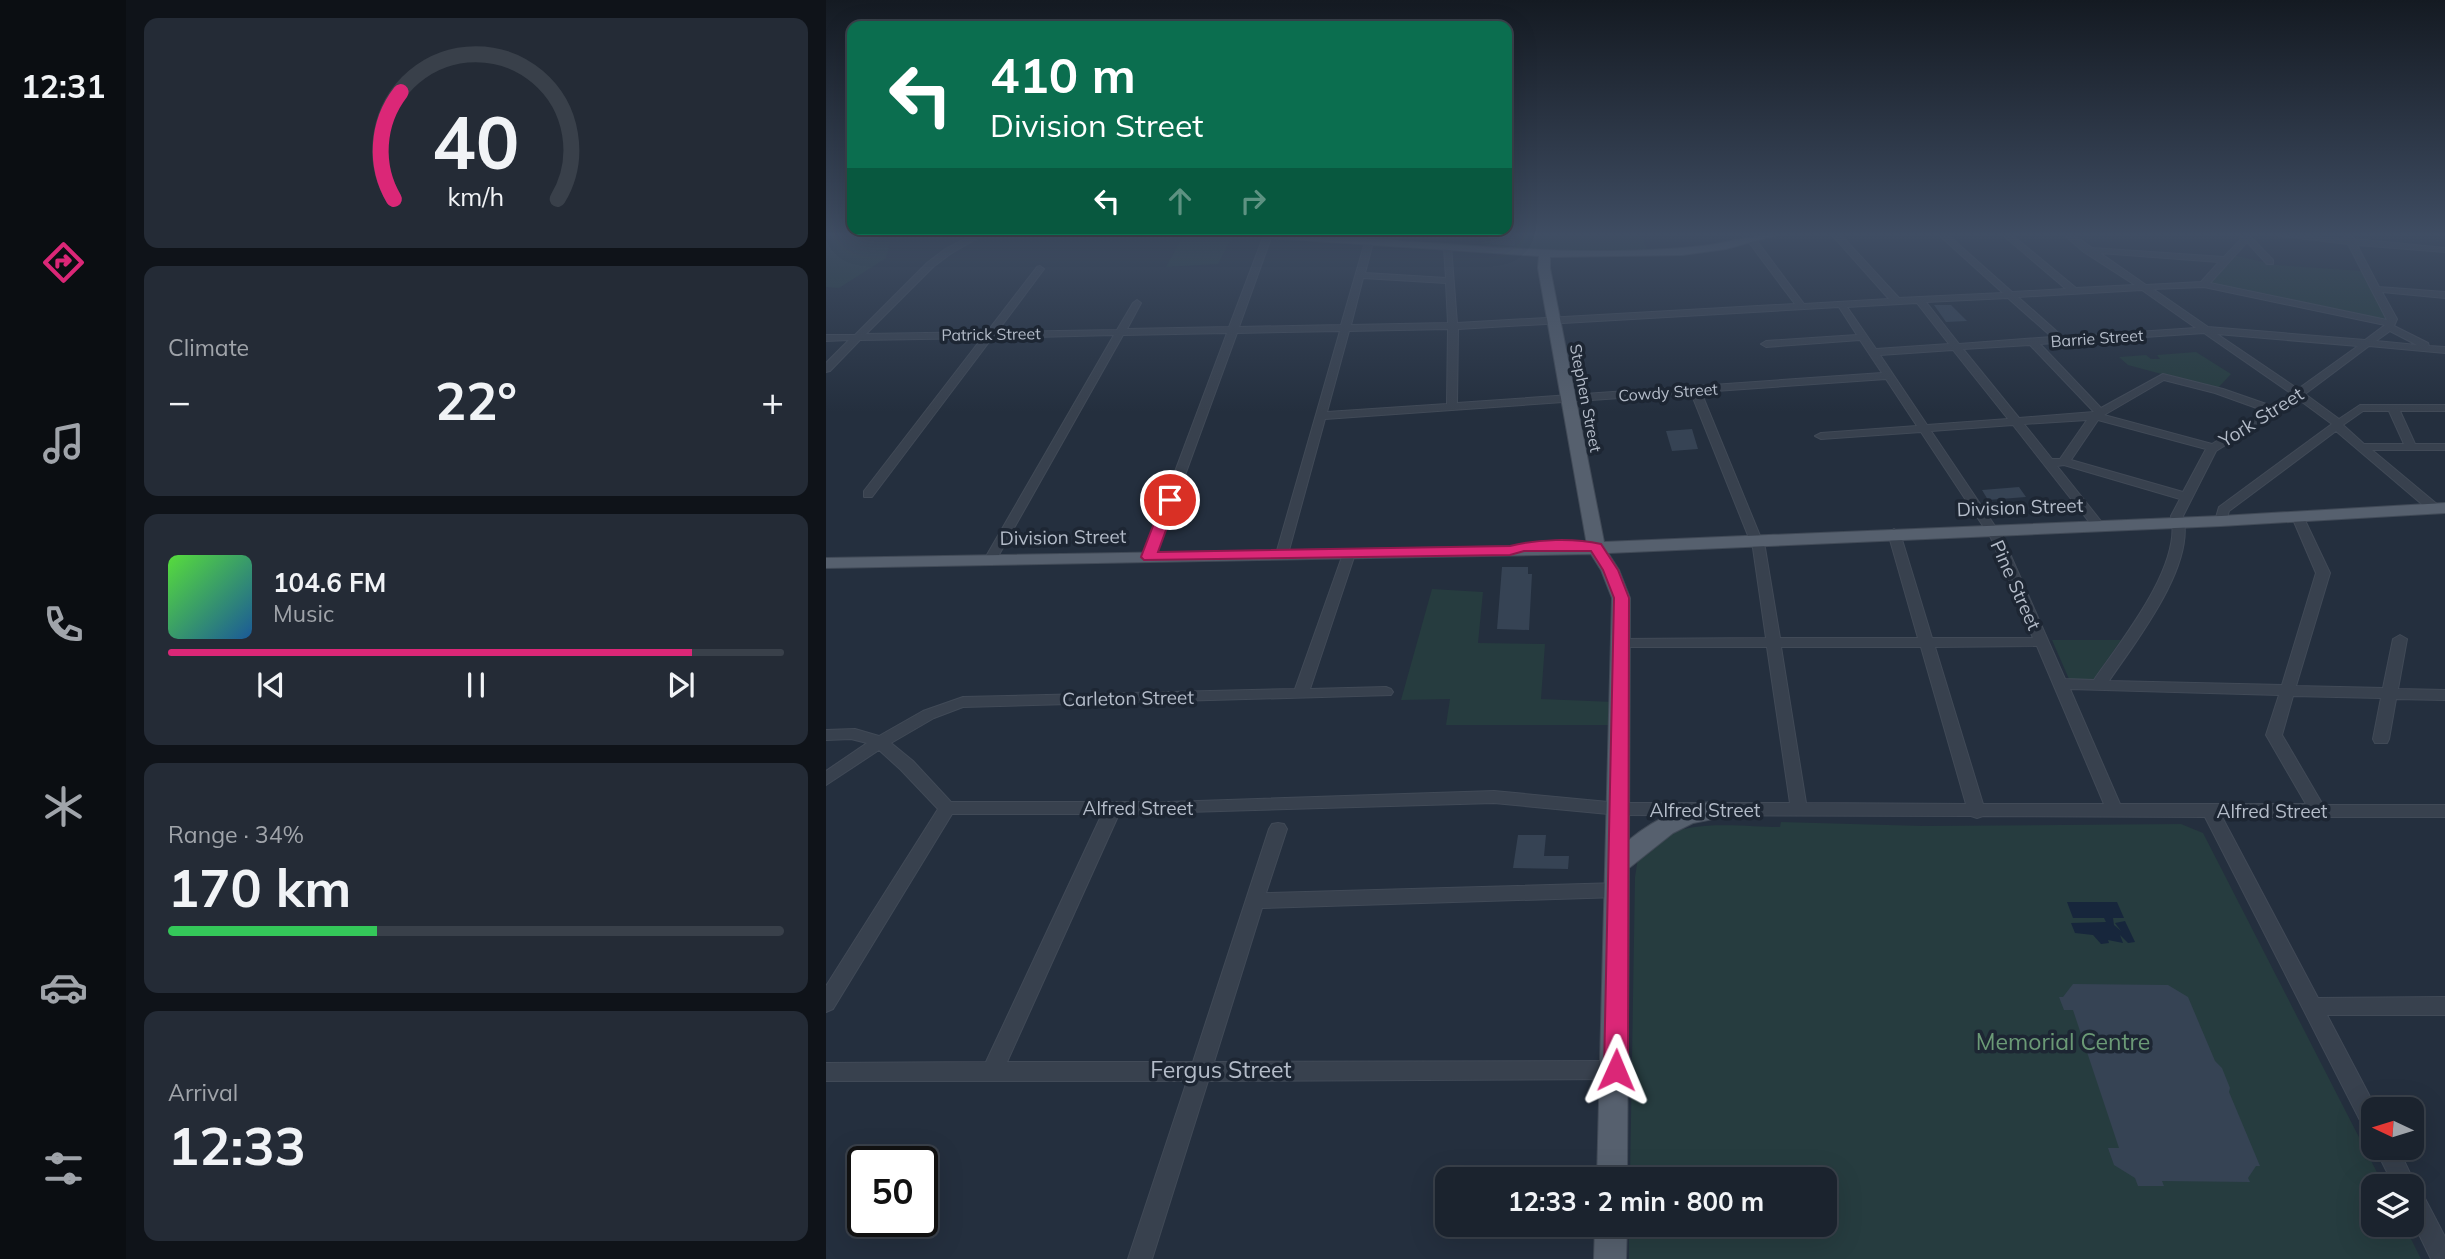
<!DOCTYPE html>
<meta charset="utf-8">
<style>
:root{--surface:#1b232e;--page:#242b36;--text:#f1f3f6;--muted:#a0a4aa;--line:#39404a;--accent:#db2777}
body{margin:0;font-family:Mulish,sans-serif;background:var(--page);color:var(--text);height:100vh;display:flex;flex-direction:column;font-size:26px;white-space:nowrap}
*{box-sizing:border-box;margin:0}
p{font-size:23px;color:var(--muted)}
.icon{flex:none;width:38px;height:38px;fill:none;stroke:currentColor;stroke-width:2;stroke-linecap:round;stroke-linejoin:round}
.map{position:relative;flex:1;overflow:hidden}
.details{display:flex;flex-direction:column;gap:18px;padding:18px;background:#0f1319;width:700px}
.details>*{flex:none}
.hud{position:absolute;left:21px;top:21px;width:665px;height:214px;border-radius:14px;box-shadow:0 7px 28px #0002,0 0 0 2px var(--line);background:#0b6e4f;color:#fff;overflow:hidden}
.needle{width:46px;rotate:274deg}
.fabs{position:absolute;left:1535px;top:1097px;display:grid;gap:14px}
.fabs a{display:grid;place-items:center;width:63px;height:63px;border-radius:14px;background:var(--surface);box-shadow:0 7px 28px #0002,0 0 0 2px var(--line);font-size:35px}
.speed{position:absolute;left:21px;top:1146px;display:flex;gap:14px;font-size:35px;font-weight:700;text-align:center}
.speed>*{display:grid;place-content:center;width:91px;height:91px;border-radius:50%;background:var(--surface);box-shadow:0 7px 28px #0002,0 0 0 2px var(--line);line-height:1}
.speed .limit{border:4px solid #111;border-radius:10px;background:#fff;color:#111}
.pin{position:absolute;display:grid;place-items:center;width:60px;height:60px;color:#fff;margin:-30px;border:4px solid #fff;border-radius:50%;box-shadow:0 2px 7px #0007}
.me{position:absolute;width:77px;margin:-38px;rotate:1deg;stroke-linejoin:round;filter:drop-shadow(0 0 5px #0008)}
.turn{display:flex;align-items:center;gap:24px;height:147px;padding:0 28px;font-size:32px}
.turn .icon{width:91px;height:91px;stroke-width:2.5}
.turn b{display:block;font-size:49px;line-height:60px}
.lanes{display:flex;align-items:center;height:66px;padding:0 28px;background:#0003;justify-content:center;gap:35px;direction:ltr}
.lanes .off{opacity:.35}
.big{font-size:52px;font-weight:700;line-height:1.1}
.details .card{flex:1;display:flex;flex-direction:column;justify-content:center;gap:10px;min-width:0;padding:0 24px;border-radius:14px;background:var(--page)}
.details .dial{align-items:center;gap:0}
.dial svg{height:182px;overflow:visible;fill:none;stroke:var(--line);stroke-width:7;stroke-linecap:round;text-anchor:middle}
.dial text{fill:var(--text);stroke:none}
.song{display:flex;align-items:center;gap:21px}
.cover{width:84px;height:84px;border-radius:10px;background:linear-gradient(135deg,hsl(110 70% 55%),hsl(210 70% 35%))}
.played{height:7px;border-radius:4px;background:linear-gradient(90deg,var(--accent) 85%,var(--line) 85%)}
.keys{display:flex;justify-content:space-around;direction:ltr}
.heat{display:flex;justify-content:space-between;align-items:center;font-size:38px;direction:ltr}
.charge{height:10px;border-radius:5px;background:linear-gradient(90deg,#34c759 34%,var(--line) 0)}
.trip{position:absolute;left:609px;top:1167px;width:402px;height:70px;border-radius:14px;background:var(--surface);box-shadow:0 7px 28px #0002,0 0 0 2px var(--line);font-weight:700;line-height:70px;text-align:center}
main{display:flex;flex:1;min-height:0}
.tab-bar{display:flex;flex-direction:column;width:126px;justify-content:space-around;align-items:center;background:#0b0e12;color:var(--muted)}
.tab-bar .icon{width:49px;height:49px}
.tab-bar .selected{color:var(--accent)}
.tab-bar b{font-size:32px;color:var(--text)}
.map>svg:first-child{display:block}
</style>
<main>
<nav class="tab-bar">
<b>12:31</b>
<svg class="icon selected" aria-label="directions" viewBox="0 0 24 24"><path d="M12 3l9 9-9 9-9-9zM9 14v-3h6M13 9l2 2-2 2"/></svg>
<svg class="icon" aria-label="music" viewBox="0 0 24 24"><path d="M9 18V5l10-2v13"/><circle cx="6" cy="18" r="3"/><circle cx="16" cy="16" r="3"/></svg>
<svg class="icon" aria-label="phone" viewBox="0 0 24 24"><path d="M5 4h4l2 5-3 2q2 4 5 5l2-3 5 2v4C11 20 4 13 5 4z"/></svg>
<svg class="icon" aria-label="climate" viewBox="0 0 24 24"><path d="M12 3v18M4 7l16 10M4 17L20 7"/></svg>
<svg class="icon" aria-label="car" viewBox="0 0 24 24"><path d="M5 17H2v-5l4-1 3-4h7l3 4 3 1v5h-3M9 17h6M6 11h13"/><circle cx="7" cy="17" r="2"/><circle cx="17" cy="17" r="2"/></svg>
<svg class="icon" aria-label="filters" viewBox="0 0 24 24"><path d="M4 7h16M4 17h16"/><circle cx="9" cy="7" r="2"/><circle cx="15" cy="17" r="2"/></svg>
</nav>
<section class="details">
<div class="card dial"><svg viewBox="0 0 100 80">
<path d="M14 69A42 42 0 1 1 86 69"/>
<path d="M14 69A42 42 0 0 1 17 22" stroke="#db2777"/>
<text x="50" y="56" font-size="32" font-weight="700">40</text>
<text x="50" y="72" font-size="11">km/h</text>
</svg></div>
<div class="card"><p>Climate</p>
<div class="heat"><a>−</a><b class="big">22°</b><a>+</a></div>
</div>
<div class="card">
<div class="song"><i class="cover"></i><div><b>104.6 FM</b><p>Music</p></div></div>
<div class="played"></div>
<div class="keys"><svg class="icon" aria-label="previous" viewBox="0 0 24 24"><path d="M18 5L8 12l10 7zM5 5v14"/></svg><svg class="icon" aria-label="pause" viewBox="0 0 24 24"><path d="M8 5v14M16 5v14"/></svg><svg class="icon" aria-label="next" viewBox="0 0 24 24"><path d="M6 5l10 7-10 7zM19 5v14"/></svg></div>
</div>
<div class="card"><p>Range · 34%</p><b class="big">170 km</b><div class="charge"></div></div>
<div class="card"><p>Arrival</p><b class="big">12:33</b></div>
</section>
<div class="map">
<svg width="1619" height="1259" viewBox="0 0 1619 1259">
<rect width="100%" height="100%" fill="#242f3e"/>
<path fill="#263c3f" d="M0,235L59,238L64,241L60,258L13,288L0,287Z
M358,235H407L392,264L340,267Z
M656,235H815L821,250L747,251L655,247Z
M1407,255L1450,265L1536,271L1562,320L1384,283Z
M1370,352L1405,374L1391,389L1302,365L1293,357L1320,355L1325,359H1334L1331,355Z
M606,589L657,592L652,643L719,644L715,699L788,702L784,725H620L624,699L575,700Z
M1226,640H1295L1267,680L1243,679Z
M955,822L1097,826L1355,824L1377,833L1558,1186H1547V1225H1578L1595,1259H803V1225H999V1180L804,1179L809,877L812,858C821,851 829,843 839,837C866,819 921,827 954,827Z"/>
<path fill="#17263c" d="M1241,902H1291L1298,918H1287L1288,925L1295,931L1289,923L1299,921L1309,942L1302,943L1294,935L1297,943L1282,940L1283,943L1275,944L1267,935L1249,933L1245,923L1280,922L1278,918H1247Z"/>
<path fill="#364354" d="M664,235H689V246L664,244Z
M1108,305H1125L1141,321L1120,322Z
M866,429L872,449L846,451L840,431Z
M1193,487L1200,497L1162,500L1156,490Z
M676,567H702V574H706L703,630L671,629Z
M692,835H720L718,856H743L742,869L687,868Z
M1247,984L1342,985L1362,997L1389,1061L1396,1068L1404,1088L1403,1092L1434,1166H1430L1422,1178L1424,1182L1336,1181L1338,1186H1312L1309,1178L1288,1165L1282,1148H1293L1247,1010H1238L1233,997H1237Z"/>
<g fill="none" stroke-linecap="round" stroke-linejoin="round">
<g stroke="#414a57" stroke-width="2">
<path id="minor" d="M146,235H157L124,254L107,267L40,334L161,332L211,267L214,266L218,269L171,332L291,330L307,303L311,300L315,303L301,329L403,327L438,235H446L413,327L515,325L541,235H549L539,273L620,278L618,248L625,246L631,323L969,304L925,245L915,235H924L931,241L978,304L1063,299L1006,235H1015L1073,298L1177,293L1113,235H1122L1186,292L1240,289L1177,235H1186L1250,288L1309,285L1258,252L1238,235H1248L1266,248L1398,257L1416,238L1414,235H1423L1447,260V264H1441L1421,242L1384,283L1561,320L1522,244L1447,235L1519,239L1518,235H1526L1528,239L1619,248V252L1531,245L1553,287L1619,292V298L1556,292L1571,319L1568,326L1602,343L1603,346L1619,347V353L1543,346L1479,394L1513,419L1534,405H1619V411H1574L1589,444H1619V450H1546L1612,505L1614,508L1612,511H1604L1510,431L1403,511L1399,524H1391L1389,521L1393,507L1506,424L1472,399L1390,451L1357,516C1370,565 1310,641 1283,681L1456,685L1490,573L1466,517L1472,513L1476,514L1504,573L1470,686L1557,688L1567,639L1574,635L1581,639L1572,689L1619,690V700L1570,699L1563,739L1561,743H1549L1547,739L1555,698L1467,696L1456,735L1497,805H1619V817H1396L1492,998L1619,997V1015H1501L1551,1110H1547V1133L1539,1130L1379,817L1157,816L1151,818L1145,816L793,815L668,803L293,814L181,1062H367L443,829L446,824L452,823L458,824L461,829L440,893L793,883L799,885L802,890L799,895L793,897L436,908L388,1062L790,1061L797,1063L800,1070L797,1077L790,1079L382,1081L326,1259H302L361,1081H0V1063L160,1062L276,814H126L7,1009L0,1012V986L112,809L75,770L53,750L0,785V771L41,743L25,739L0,740V730L29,729L53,736L97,711L137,697L469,689L517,554L523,550L529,554L484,689L560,687L565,689L567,692L565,695L137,707L108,718L65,743L87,761L125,802H343L668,791L793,803H964L941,647H795L788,643L795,639L940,638L927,548L865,393L499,419L462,554L461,557H451L450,554L514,331L411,333L329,557L323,561L317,557L401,333L297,335L170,560L164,564L159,563L158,560L288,335L166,338L46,497H38V491L156,338L34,340L4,371L0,372V363L23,340L0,341V335H29L101,263L118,250ZM1274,253L1393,262L1375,282L1320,285ZM537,278L620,283L622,323L525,325ZM1378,287L1559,325L1539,340L1382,327L1327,289ZM1316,290L1370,328L1237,337L1192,297ZM1182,298L1226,337L1133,344L1100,302ZM1091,303L1123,344L1050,349L1021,307ZM1013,307L1031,335L940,341L935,344L940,347L1034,340L1056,373L631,403L632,329ZM622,329L621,404L501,412L523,331ZM1564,331L1591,345L1550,341ZM1378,333L1466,394L1446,406L1397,389L1337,374L1275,408L1214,344ZM1391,334L1532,346L1472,389ZM1204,345L1268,412L1193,418L1137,349ZM1127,350L1182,419L1101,425L1054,355ZM1060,379L1091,426L995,433L989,436L995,439L1095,432L1165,538L1207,638H1106L1074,533L1068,529L1062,533L1092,638H954L939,548L875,392ZM1338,380L1389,393L1439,411L1386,444L1278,415ZM1537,411H1563L1578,444H1538L1517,425ZM1261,420L1234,459H1226L1198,424ZM1272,420L1380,449L1357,492L1245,460ZM1187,425L1268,528H1276L1278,525L1231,466L1238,465L1354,499L1345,516C1357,565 1295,641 1268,680L1239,679L1177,538L1105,431ZM1211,646L1278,804H1157L1109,647ZM955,647H1095L1140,804L980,803ZM1244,689L1453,695L1440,735L1480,804H1294Z
M1549,1148H1572L1591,1188L1594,1189L1619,1237V1259H1605L1586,1220V1186H1568Z"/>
</g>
<g stroke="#414a57" stroke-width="2">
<path id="major" d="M438,235C549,235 659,251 769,251C805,251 841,250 876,246C901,243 925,235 950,235L900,249L856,255L724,257V268L778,542L1395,516L1619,503V513L1395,526L782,553L793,570L804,598L803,840C826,821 871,795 902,804L906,810L902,816L867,823L847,833L803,868L801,1180H771L786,598L775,570L765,554L0,568V558L761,545L712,268L713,256L443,238Z
M769,1225H801L800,1259H768Z"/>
</g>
<use href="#minor" fill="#38414e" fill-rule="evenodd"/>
<use href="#major" fill="#56606e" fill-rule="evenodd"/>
</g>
<linearGradient id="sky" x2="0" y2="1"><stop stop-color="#141a22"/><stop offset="0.57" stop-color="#3f4d63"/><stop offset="1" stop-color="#3f4d63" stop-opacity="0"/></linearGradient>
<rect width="1619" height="412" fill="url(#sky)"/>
<path fill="#db2777" stroke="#8e194d" stroke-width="2" d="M344,496L351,500L332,552L684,546C711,539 748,538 775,544L792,570L803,598L802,1070L798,1077L790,1081L781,1077L778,1070L788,598L777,570L765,551H698L684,555L318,560L315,557L337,500Z"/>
<g text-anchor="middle" stroke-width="7" stroke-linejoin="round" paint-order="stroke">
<g font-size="16" fill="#b4bcc9" stroke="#1d2633">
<text transform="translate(165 334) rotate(-1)" y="6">Patrick Street</text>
<text transform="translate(1271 338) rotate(-4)" y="6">Barrie Street</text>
<text transform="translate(842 392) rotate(-4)" y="6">Cowdy Street</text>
<text transform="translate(760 398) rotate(79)" y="6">Stephen Street</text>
</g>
<g font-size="19" fill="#b4bcc9" stroke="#1d2633">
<text transform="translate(1435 417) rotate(-32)" y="7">York Street</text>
<text transform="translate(1194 507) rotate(-2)" y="7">Division Street</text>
<text transform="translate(237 537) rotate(-1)" y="7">Division Street</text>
<text transform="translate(1190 585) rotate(66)" y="7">Pine Street</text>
<text transform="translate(302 698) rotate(-1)" y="7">Carleton Street</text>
<text x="312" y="815">Alfred Street</text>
<text x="879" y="817">Alfred Street</text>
<text x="1446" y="818">Alfred Street</text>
</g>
<g font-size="23" fill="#6b9a76" stroke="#1d2633">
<text x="1237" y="1050">Memorial Centre</text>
</g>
<g font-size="23" fill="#b4bcc9" stroke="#1d2633">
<text x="395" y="1078">Fergus Street</text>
</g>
</g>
</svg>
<div class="fabs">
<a><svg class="needle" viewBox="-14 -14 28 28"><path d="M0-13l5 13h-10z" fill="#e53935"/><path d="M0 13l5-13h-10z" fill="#a0a4aa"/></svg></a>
<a><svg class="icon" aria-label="layers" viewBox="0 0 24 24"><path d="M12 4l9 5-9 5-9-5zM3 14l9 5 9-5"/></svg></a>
</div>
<div class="speed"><div class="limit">50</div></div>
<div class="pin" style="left:344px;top:500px;background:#d93025"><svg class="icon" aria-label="arrive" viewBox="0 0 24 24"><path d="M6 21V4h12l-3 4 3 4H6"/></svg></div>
<svg class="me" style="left:790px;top:1070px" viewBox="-20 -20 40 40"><path d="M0-17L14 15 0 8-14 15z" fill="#db2777" stroke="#fff" stroke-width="4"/></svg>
<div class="trip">12:33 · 2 min · 800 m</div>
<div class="hud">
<div class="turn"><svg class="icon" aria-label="left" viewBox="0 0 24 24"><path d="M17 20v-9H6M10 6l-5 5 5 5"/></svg><div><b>410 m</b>Division Street</div></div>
<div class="lanes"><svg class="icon" aria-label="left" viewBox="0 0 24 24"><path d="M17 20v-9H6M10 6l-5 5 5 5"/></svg><svg class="icon off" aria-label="ahead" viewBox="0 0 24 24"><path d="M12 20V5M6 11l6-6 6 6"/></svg><svg class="icon off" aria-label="right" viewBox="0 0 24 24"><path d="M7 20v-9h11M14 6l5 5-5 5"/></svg></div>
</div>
</div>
</main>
